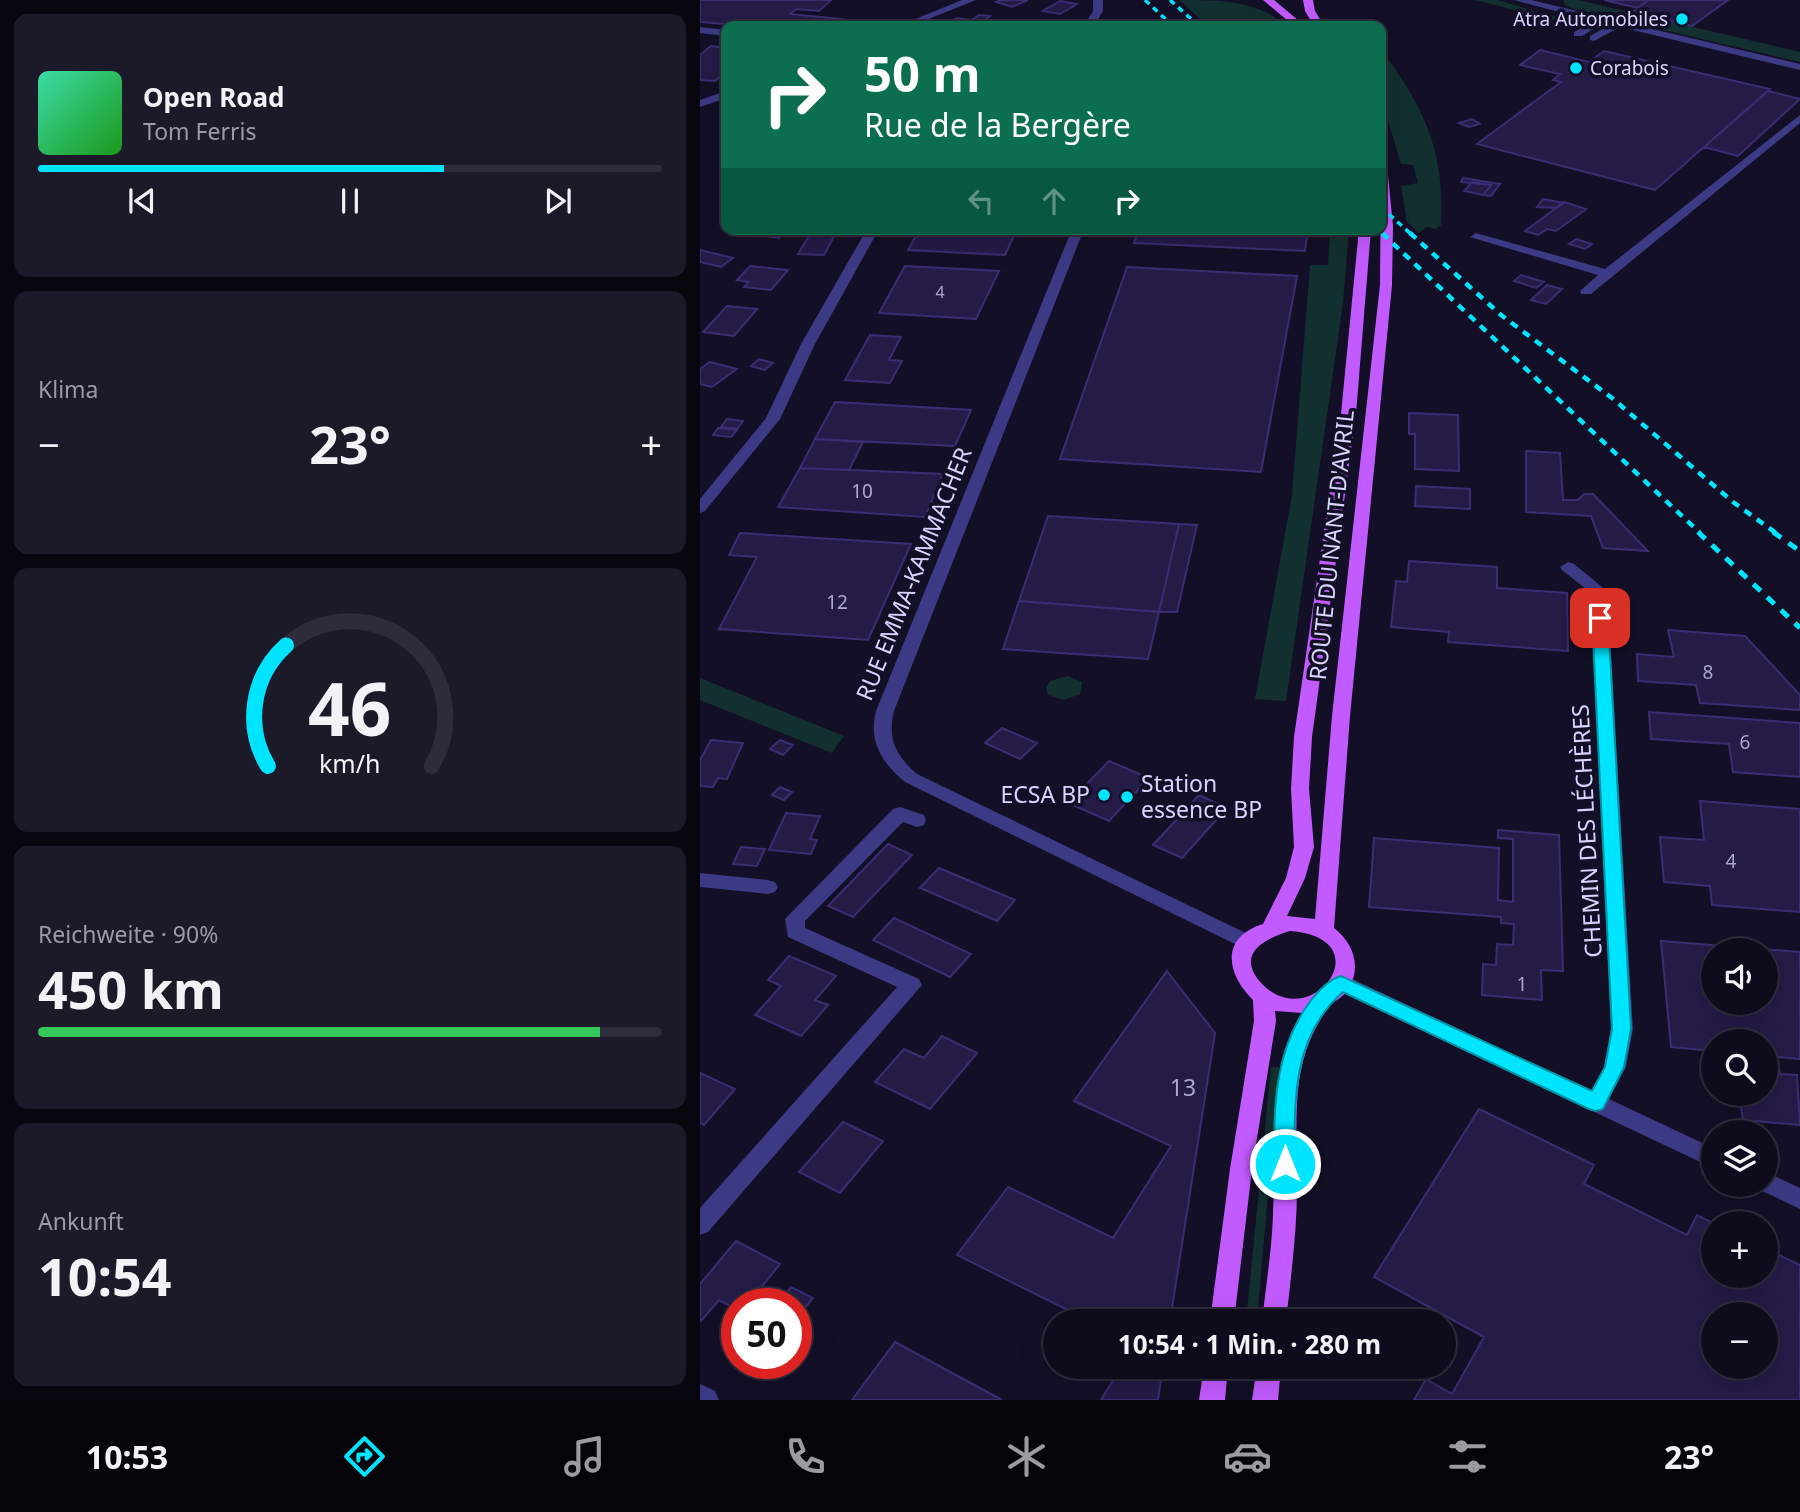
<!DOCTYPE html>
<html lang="de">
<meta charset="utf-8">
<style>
:root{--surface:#0e0b1c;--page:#1c1929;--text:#f1f3f6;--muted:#9b9ba3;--line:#2e2b3b;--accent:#00e5ff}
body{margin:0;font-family:"Noto Sans",sans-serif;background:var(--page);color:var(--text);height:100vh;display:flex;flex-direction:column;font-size:26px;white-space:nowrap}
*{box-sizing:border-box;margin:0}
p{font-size:23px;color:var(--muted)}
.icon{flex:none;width:38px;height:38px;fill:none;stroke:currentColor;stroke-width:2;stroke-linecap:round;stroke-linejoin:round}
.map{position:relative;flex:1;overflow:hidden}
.drawer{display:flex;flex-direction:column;gap:14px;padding:14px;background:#08060f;width:700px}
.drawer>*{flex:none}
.hud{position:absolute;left:21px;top:21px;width:665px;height:214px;border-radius:14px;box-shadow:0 7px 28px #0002,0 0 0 2px var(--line);background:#0b6e4f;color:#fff;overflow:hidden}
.fabs{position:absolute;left:1001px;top:938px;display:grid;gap:14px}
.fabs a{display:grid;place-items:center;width:77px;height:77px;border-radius:50%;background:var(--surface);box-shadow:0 7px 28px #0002,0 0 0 2px var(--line);font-size:35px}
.speed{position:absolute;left:21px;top:1288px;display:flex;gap:14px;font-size:35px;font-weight:700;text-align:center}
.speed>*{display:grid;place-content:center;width:91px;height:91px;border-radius:50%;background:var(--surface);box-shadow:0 7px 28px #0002,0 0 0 2px var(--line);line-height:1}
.speed .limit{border:10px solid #d22;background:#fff;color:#111}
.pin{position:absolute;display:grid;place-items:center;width:60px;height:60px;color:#fff;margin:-30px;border-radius:14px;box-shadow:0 4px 10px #0006}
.me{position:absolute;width:77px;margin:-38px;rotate:0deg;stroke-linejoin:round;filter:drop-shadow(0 0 5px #0008)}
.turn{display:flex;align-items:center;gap:24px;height:147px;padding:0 28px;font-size:32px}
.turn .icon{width:91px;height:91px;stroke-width:2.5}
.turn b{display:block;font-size:49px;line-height:60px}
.lanes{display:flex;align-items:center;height:66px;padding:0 28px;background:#0003;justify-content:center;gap:35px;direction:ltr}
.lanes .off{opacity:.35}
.big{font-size:52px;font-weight:700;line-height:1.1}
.drawer .card{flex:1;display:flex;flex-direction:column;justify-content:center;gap:10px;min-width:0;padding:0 24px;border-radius:14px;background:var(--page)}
.drawer .dial{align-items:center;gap:0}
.dial svg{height:182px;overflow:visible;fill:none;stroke:var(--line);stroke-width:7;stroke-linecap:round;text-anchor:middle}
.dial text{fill:var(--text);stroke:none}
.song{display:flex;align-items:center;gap:21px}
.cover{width:84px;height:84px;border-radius:10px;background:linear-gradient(135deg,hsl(160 70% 55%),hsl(120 70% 35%))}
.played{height:7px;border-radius:4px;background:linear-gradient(90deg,var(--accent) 65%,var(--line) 65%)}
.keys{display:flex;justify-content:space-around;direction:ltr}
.heat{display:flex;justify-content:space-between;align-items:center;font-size:38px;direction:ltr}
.charge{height:10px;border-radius:5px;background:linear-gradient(90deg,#34c759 90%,var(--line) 0)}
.trip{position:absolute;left:343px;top:1309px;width:413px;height:70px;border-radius:35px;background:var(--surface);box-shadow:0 7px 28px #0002,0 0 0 2px var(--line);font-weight:700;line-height:70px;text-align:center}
.tab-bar{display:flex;height:112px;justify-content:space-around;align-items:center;background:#06040b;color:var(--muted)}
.tab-bar .icon{width:49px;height:49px}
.tab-bar .current{color:var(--accent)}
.tab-bar b{font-size:32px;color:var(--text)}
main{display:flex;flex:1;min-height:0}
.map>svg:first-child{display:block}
</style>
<main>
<section class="drawer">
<div class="card">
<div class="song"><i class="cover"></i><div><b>Open Road</b><p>Tom Ferris</p></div></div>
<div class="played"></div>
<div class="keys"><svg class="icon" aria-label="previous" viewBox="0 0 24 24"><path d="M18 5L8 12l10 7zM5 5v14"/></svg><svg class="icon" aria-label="pause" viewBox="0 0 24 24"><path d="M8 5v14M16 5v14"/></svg><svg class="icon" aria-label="next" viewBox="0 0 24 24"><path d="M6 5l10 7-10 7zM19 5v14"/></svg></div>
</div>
<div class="card"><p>Klima</p>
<div class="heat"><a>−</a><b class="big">23°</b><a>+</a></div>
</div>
<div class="card dial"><svg viewBox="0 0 100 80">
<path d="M14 69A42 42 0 1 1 86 69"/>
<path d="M14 69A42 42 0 0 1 22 16" stroke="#00e5ff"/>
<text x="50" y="56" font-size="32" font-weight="700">46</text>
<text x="50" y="72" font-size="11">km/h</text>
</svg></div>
<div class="card"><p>Reichweite · 90%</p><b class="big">450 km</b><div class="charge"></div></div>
<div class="card"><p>Ankunft</p><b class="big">10:54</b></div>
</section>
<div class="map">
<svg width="1100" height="1400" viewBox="0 0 1100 1400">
<rect width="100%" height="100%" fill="#130f26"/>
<path fill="#12302f" d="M479,0C521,0 556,0 587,26H508Z
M775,0H797L881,24L879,26Z
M863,0H878L1100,52V62L874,9L866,6Z
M681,49C724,108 745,150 741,225L735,229L726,227L719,233L707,222L701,186L718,183L713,165L701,164L681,98Z
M630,229H649L643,303L586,701L555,699L592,495L610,265H628Z
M368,676L382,682L380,694L364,700L348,695L346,688L350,681Z
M0,678L144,736L132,753L0,700Z
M571,1067H579L557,1321H546Z"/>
<path fill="#241b47" stroke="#3b2d73" stroke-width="2" fill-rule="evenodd" d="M0,0H131L119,11L96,9L90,14L142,19L134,26H51L0,22Z
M301,0H328L312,7L296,2Z
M904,0H949L938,8Z
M949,0H1028L992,26L932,12Z
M360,1L377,4L360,14L343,11Z
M279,15L290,16L282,23L271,21L264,26H245L257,18L272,20Z
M11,46L26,48V71L15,81L0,80V55Z
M840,50L889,62L904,51L1070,89L955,190L777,144L861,82L853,80L860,74L820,65Z
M1068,91L1100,99L1038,156L1004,147Z
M772,119L780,124L769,127L759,123Z
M763,178L800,184L791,196L783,195L791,185L761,182Z
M772,182L791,185L783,195L764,191Z
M843,199L864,203L856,208L837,207Z
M864,202L886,209L856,231L847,229L838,235L825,231Z
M57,229H88L79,238L52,234Z
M113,229H138L124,255L98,254Z
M220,229H317L305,255L208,250Z
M439,229H608L605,251L434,243Z
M876,239L892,244L885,249L869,244Z
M0,250L33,258L21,267L0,262Z
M50,266L88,270L71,290L44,287L49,282L37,280Z
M205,266L299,271L276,319L179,313Z
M427,267L597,276L561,472L360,459Z
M821,275L844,282L836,288L814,281Z
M847,285L862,289L846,304L831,300Z
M27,306L57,309L34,336L3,332Z
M170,335L201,337L189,360L202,361L190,383L145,380Z
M59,359L73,363L65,370L51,366Z
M10,362L37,369L12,387L0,384V369Z
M135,402L271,410L255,446L115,439Z
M709,413L758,415L759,471L715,469V434H709Z
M27,419L43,421L37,429L21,427Z
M18,428L37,430L31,437L13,435Z
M115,439L163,442L149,470L100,468Z
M826,451L860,453L863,500H878L884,494H893L948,551L903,548L891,516L826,512Z
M100,468L149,470L243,474L225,517L78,507Z
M716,486L770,489V509L715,506Z
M348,516L479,524L459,612L319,601Z
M479,524L497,525L477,612H459Z
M40,533L211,544L168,640L19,629L57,557L29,555Z
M709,561L797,567V588L867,593L868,651L748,642L749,632L691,627L696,581L707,582Z
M319,601L459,612L448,659L303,649Z
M968,630L1045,636L1100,695V710L1000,703L996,685L938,681L937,654L974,657Z
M949,712L1100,723V777L1033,772L1029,744L951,739Z
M302,728L337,743L320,759L285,743Z
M11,740L43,743L27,779L18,778L13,787L0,786V760Z
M80,740L93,745L83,755L70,749Z
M409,761L449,778L409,821L368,803Z
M80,787L92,792L84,800L72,795Z
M499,795L527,808L482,858L453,845Z
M1000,801L1100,809V912L1012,905L1010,886L964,882L960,837L1004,840Z
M86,813L120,816L110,839L117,840L111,854L69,850Z
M798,830L859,835L863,971L841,970L842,1000L782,995L783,964L796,965L797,944L813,945L814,924L801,923V917L669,907L674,838L799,848L798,900L813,902V839L798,838Z
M188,844L212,855L153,917L128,906Z
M41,847L65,849L57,866L33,864Z
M239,868L315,900L297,921L220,888Z
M194,918L271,954L250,977L173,940Z
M961,941L1100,952V1059L1077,1057L1080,1074L1097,1075L1100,1125L1043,1120L1039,1094H1066V1041H1013V1051L971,1047ZM1013,950H1066V1003H1013Z
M89,956L136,976L115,1000L128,1005L101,1036L55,1015L81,986L68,980Z
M467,971L515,1033L470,1321H390L257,1255L308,1187L413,1238L471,1146L374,1101Z
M242,1036L277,1053L230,1109L175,1082L204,1049L224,1058Z
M0,1073L35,1089L4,1125L0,1123Z
M779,1109L894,1165L884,1184L987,1235L997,1215L1013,1223V1276H1066V1249L1100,1265V1400H714L726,1379L752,1394L784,1337L674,1277ZM1013,1314H1066V1367H1013Z
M143,1122L183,1141L140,1193L99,1172Z
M36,1241L80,1264L60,1289L82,1300L91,1287L113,1298L96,1319V1304H37V1333L22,1326L36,1309L19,1300L0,1322V1284Z
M195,1342L302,1400H152Z
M421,1367H463L458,1400H401Z"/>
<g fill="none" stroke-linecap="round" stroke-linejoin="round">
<path fill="#3d3a85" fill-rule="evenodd" d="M262,0H276L211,26H198Z
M393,0H403V11L394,26H384L393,11Z
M814,0H831L1100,64V70L920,27L894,41L890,40V36L910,25L903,23L882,36H874V32L894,21Z
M0,27L26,30V36L0,33Z
M26,91V98L0,107V100Z
M1100,115V123L891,294H881L880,291L898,275L770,237L776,233L905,269Z
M167,229H179L115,344L80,419L5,511L0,513V499L66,418L101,344Z
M372,229H384L194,711C187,739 196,756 217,774L554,937L557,942L554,947L547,950L205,782C182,763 168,741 176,711Z
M868,562L874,564L907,591L933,1029L926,1067L909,1099L1013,1148V1168L634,989L631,983L634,977L641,975L648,977L891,1091L904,1067L911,1029L891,593L862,570L860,567Z
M200,807L224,815L226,820L224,825L217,827L203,822L105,921V928L219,979L222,985L8,1232L0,1235V1208L197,987L88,937L85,919L193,809Z
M0,873L68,880L75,882L78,887L75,892L68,894L0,887Z
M1066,1172L1100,1188V1209L1058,1189L1056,1185H1066Z
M0,1384L15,1391L19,1400H0Z"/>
<path fill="#c25bff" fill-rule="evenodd" d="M563,0H574L605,26H594Z
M603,0H613L615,11L624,26H614L605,11Z
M681,162L687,165L693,226L692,285L650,716L634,928C655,944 663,971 645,993C641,999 633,1001 629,1006C619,1020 610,1038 605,1054C592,1097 598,1143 597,1187C597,1232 591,1276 586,1321H562C566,1285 572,1249 573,1214C577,1145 565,1075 603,1013L575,1011L576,1021L552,1169L534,1321H510L530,1169L554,1021L553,1000C526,974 520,937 563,924L586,878L594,847L591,789L594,737L641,414L659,229H671L656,414L612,737L609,789L614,847L605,878L587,916L615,919L632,716L680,285ZM590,931C683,938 613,1034 563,985C534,955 563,939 590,931Z
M504,1367H528L525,1400H499Z
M557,1367H581L578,1400H552Z"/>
<path stroke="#00e5ff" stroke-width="3.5" stroke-dasharray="6 5" stroke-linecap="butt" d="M445,0L473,26
M470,0L499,26
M681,207L712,235
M678,229L684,235"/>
<path stroke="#00e5ff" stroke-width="4.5" stroke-dasharray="8 7" stroke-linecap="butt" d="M682,233L1000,533
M710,233L801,315L912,398L1033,502L1076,533"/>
<path stroke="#00e5ff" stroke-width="5" stroke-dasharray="10 9" stroke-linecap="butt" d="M998,532L1100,628
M1073,532L1100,551"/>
</g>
<path fill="#00e5ff" stroke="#0095a6" stroke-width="2" d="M900,614L908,618L931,1029L924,1067L903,1109L896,1111L889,1109L643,992C592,1036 594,1102 595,1164L592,1170L585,1173L577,1170L574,1164C574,1107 574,1051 609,1003C617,992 628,980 641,976L892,1091L905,1067L912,1029L892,618Z"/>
<g fill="#00e5ff" stroke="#130f26" stroke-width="2.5">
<circle cx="982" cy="19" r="7"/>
<circle cx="876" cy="68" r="7"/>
<circle cx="404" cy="795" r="7"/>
<circle cx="427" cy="797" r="7"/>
</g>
<g text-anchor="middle" stroke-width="7" stroke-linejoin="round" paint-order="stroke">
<g font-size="16" fill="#aca6d1">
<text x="240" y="298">4</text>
</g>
<g font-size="19" fill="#d9d4ff" stroke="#130f26" text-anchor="end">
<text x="968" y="26">Atra Automobiles</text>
<text x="890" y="75" text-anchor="start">Corabois</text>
</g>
<g font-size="19" fill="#aca6d1">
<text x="162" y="498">10</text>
<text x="137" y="609">12</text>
<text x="1008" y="679">8</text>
<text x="1045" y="749">6</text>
<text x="1031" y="868">4</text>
<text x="822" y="991">1</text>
</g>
<g font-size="23" fill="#d9d4ff" stroke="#130f26">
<text transform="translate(632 545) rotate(-84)" y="8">ROUTE DU NANT-D'AVRIL</text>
<text transform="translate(214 574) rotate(-68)" y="8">RUE EMMA-KAMMACHER</text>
<text transform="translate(887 831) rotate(-93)" y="8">CHEMIN DES LÉCHÈRES</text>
</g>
<g font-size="23" fill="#d9d4ff" stroke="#130f26" text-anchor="start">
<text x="441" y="792">Station<tspan x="441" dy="26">essence BP</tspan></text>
<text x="390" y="803" text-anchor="end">ECSA BP</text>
</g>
<g font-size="23" fill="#aca6d1">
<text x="483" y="1096">13</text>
</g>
</g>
</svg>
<div class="fabs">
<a><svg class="icon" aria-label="sound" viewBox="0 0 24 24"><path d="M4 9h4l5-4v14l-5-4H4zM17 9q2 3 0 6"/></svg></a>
<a><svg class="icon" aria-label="search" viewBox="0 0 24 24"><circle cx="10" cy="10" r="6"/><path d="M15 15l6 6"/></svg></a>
<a><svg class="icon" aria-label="layers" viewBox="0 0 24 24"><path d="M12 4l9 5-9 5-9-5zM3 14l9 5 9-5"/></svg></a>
<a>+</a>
<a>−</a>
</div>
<div class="speed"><div class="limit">50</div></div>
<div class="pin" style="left:900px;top:618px;background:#d93025"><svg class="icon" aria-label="arrive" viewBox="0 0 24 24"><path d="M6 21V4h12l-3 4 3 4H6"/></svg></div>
<svg class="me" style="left:585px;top:1164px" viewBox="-20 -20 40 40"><circle r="17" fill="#00e5ff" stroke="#fff" stroke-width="3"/><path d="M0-11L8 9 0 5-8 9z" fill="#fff"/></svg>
<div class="trip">10:54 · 1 Min. · 280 m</div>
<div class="hud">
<div class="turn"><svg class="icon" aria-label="right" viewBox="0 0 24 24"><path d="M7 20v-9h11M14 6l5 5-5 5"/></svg><div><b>50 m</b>Rue de la Bergère</div></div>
<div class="lanes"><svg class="icon off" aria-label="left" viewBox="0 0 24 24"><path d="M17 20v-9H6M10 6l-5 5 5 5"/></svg><svg class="icon off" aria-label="ahead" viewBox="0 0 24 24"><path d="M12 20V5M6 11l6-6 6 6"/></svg><svg class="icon" aria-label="right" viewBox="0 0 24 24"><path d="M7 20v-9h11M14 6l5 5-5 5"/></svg></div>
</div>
</div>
</main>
<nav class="tab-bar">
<b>10:53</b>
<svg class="icon current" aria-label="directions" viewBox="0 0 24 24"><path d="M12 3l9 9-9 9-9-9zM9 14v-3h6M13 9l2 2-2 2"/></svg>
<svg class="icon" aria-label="music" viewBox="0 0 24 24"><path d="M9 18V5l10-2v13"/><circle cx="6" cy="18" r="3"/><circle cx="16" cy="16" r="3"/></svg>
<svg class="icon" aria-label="phone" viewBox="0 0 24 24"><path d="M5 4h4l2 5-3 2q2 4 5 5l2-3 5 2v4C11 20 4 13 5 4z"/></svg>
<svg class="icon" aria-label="climate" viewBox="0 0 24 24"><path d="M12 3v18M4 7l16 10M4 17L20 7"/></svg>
<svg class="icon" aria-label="car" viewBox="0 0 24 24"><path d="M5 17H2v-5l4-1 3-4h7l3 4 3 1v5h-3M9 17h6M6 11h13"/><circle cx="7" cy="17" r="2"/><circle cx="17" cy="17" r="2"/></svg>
<svg class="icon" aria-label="filters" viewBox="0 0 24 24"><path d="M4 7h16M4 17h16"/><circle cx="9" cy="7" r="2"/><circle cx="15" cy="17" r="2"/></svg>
<b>23°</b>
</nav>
